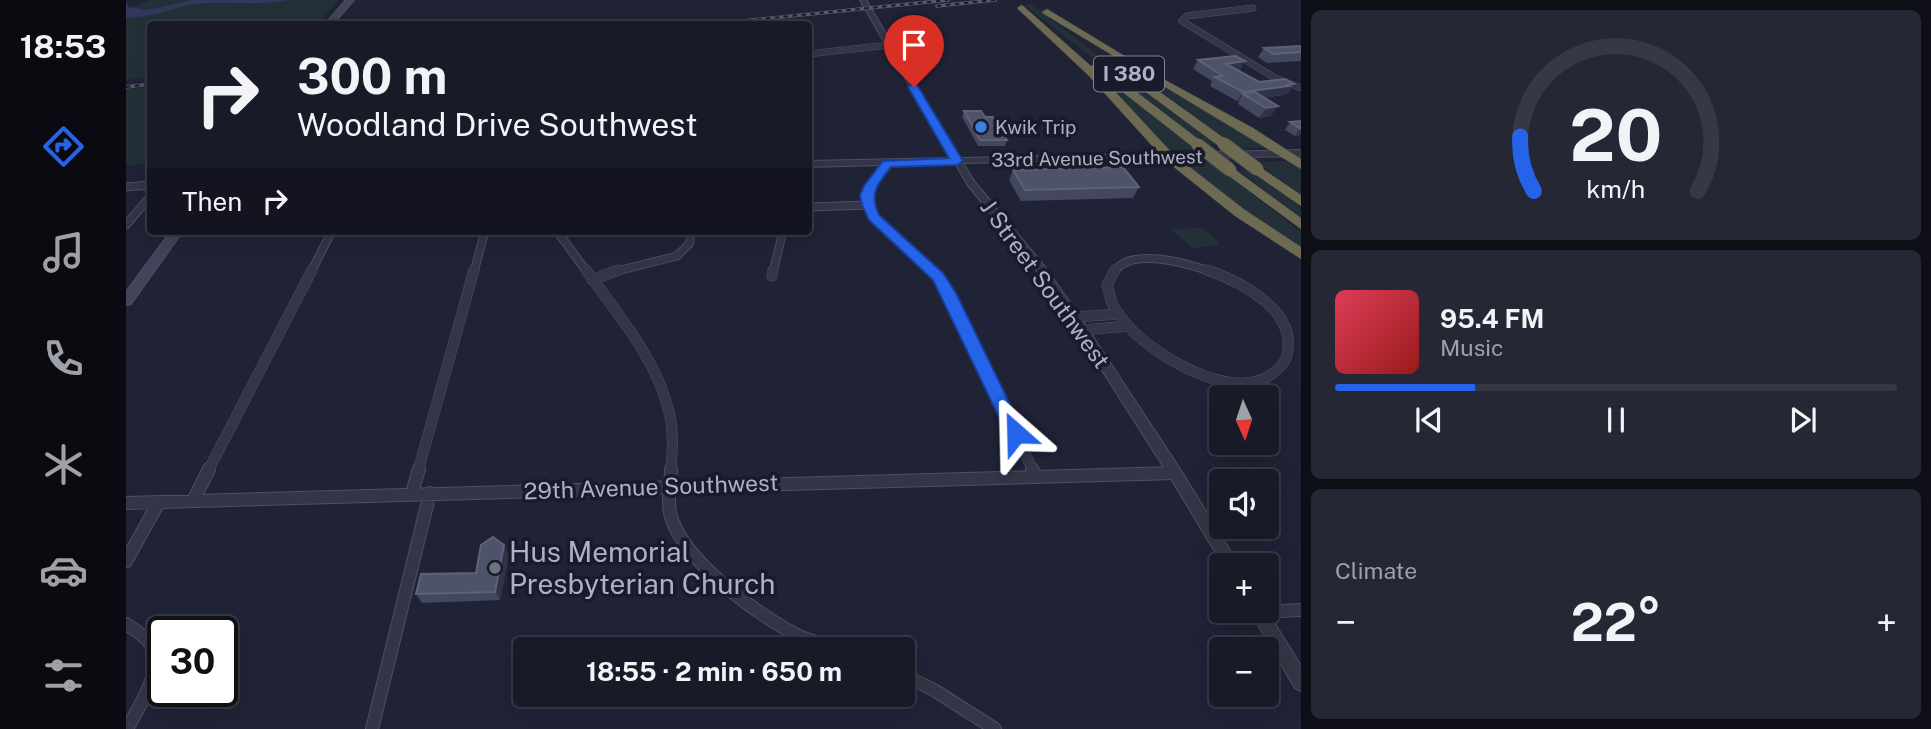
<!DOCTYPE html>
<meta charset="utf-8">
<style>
:root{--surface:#181a28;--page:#252734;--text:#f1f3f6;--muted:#9fa1a8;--line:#363845;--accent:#2563eb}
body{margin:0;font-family:"Public Sans",sans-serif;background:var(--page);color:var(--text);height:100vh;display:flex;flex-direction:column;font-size:26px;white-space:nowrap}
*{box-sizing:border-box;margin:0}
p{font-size:23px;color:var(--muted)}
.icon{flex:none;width:38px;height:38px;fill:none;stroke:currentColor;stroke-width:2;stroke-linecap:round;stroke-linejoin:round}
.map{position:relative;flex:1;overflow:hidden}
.panel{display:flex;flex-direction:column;gap:10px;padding:10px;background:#0d0e16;width:630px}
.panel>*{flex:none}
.guide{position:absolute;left:21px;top:21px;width:665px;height:214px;border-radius:7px;box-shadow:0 7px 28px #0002,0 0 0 2px var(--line);background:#181a28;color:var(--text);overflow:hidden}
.needle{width:46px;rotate:177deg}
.tools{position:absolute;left:1083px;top:385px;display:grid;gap:14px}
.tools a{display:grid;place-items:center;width:70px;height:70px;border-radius:7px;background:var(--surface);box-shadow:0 7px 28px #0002,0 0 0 2px var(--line);font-size:35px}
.speed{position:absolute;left:21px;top:616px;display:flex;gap:14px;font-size:35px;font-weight:700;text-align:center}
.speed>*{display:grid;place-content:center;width:91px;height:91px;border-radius:50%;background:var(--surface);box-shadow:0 7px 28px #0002,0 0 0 2px var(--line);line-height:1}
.speed .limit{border:4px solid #111;border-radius:10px;background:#fff;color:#111}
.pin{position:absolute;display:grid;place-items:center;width:60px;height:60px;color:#fff;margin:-72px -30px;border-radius:50% 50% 50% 0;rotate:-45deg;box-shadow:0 0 7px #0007}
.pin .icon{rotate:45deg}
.me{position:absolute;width:77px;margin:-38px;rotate:335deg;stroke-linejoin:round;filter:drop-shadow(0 0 5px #0008)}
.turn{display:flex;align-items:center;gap:24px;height:147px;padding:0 35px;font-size:32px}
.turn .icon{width:91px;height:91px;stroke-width:2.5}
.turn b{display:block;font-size:49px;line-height:60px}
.then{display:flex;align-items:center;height:66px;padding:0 35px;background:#0003;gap:14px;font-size:26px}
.big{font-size:52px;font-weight:700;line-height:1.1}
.panel .card{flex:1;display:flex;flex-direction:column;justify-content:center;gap:10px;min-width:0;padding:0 24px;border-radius:10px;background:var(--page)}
.panel .dial{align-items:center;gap:0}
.dial svg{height:182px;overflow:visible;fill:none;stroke:var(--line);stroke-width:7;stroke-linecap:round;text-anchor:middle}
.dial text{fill:var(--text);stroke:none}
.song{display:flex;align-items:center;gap:21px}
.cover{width:84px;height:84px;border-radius:10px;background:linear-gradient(135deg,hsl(350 70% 55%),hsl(0 70% 35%))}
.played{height:7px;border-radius:4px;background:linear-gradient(90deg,var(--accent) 25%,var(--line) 25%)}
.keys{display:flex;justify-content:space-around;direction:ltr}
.heat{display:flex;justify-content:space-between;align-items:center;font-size:38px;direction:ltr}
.trip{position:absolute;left:387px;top:637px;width:402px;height:70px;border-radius:7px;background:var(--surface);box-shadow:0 7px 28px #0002,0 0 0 2px var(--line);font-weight:700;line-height:70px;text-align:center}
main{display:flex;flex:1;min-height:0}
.tabs{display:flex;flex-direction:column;width:126px;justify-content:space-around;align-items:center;background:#0a0a10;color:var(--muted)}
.tabs .icon{width:49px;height:49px}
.tabs .current{color:var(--accent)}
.tabs b{font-size:32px;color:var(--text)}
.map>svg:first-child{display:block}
</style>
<main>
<nav class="tabs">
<b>18:53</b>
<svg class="icon current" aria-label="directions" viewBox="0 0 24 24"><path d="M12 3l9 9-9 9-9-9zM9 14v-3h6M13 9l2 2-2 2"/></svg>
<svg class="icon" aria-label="music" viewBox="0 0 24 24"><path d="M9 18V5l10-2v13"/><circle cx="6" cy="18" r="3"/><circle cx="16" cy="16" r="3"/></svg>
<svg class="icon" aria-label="phone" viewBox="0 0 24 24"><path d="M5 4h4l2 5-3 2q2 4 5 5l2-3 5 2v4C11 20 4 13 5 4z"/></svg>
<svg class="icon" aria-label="climate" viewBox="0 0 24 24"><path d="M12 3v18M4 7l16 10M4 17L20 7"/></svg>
<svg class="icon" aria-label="car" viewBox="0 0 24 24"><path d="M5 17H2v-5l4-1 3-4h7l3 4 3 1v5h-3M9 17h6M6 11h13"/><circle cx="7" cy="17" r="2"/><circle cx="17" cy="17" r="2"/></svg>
<svg class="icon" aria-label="filters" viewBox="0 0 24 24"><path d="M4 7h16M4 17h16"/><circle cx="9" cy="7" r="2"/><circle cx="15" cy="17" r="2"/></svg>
</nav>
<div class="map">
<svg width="1175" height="729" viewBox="0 0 1175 729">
<rect width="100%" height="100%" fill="#202336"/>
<path fill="#233038" d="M24,0H213L192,24H24V77L0,80V9Z
M905,4L1089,144H1079L898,5Z
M984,54L1146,148H1112Z
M951,56L1068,149L1041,150Z
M24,87V164L0,165V89Z
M1164,161L1175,169V195L1130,162Z
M1057,163H1086L1175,232V252L1112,208Z
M1111,169C1135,169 1157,194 1175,208V218Z
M1078,228L1094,244L1067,249L1045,229Z"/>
<path fill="#33375b" d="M66,0H162C131,7 100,0 69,4C46,8 24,18 0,18V1L3,7L21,10Z"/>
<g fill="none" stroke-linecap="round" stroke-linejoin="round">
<g stroke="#4e5061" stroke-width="7">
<path id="minor-far3" d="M1127,8L1061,16L1056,21L1149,78L1175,88
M682,54L763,45"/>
</g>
<g stroke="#4e5061" stroke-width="9">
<path id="minor-far2" d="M761,163C756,173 747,180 743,190C732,220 791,254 808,272
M0,187L24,185
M682,207L742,205
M0,225L24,197
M431,231L461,272
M185,272L206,231
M348,272L359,231
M487,272L551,256L564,243V231
M647,272L657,231
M988,272C1005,246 1063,264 1086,272"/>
</g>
<g stroke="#4e5061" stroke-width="11">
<path id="minor-far1" d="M460,270C492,315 532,360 544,416C548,435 546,453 545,471
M806,270L831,308L907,471
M989,270L981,285C983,291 984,299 987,305C1006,344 1084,391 1127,382C1139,380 1155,370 1160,358C1175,312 1114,281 1081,270
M646,276L647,270
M466,280L492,270
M948,317L993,314
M957,330L1002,326
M82,471L186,270
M292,471L348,270"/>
</g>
<g stroke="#4e5061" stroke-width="14">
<path id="minor" d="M545,469C545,483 541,500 544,513C554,558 631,615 671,635C683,641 699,644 712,649
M906,469L910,477
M286,493L293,469
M68,499L83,469
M0,503L1049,473
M0,561L33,502
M1133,612L1175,610
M0,624C7,629 17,634 22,641C41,667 13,706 1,729
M777,675L808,690L869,729
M246,729L304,493"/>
</g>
<g stroke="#4e5061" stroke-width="2">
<path id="tertiary" d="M734,0H740L834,158L1175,150V156L837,163L848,181L919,267L952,314L1054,469L1113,565H1097L1044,477L944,320L911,271L841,184L829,163L682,167V161L825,158Z
M1124,611H1141L1175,666V691L1169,688Z"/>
</g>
<g stroke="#4e5061" stroke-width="2">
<path id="secondary" d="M220,0H228L207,24H199Z
M45,231H57L5,304L0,305V292Z"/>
</g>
<g stroke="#3b3d4e" stroke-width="1">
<path id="motorway" d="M896,5L965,66L974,64L1076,142V148H1068L971,72L1047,154L1119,210L1175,247V259L1109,216L1039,160L962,75L893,10L891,8Z
M921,9L1030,75L1127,128L1175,159V169L918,14L916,12Z
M1001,74H1009L1102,141V147H1094L1001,78Z
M1131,165L1175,195V206L1126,172L1125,169Z
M1104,166L1175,218V229L1099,173L1097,170Z"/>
</g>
<use href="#minor-far3" stroke="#343647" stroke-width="6"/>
<use href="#minor-far2" stroke="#343647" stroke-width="7"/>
<use href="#minor-far1" stroke="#343647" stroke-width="10"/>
<use href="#minor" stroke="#343647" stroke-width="12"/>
<use href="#tertiary" fill="#343647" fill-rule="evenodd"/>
<use href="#secondary" fill="#42445a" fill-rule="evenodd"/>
<use href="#motorway" fill="#6c6a51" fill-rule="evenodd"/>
<g stroke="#56586e" stroke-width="3.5">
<path id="rail" d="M811,6L869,0
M586,24L822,0
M0,87L24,84"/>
</g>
<use href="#rail" stroke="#191b2b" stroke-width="2" stroke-dasharray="4.5" stroke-linecap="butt"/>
<g stroke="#3b3d4e" stroke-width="15" stroke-linecap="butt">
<path id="motorway-bridge" d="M1098,144L1131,169
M1072,145L1104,170"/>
</g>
<use href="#motorway-bridge" stroke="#6c6a51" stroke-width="13"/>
</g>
<path fill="#44485e" d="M1175,46V61L1141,63L1132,57L1138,48Z
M1072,60L1114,70L1112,71L1133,82L1168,84L1162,93L1158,94L1157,95L1138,98L1145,116L1133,118L1112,104L1113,101H1111L1084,86L1086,81L1067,69Z
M838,111L859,117L881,140L879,146H852L836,117Z
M1175,121V135L1169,136L1159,130L1164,122Z
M887,170L1013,187L1007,198L895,201L883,180Z
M383,554L374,600L296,603L290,594L350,573Z"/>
<path fill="#313449" d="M1119,61L1114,70L1095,73L1100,64Z
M1168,84L1162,93L1158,94L1157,95L1126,99L1117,94L1113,101H1111L1117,92Z
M1152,106L1145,116L1133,118L1140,108Z
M1174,129L1175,135L1169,136Z
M378,545L383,554L374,600L369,592Z"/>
<path fill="#4f5369" stroke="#5e6277" stroke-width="2" d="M1175,46V52L1147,54L1138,48Z
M1109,56L1119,61L1100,64L1133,82L1159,79L1168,84L1161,85L1163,86L1117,92L1089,77L1097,76L1072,60Z
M1129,92L1152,106L1140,108L1117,94Z
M838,111H855L859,117H867L881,140H854Z
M1175,121V129L1164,122Z
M997,167L1013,187L899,190L887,170Z
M367,537L378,545L369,592L290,594L295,574L350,573L355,545Z"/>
<path fill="#2563eb" stroke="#184099" stroke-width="2" d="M784,85H791L837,161L831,165L765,167C751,184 743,194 753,215L817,273L830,293L898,433L896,438H883L807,280L743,220L736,205L734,195L738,186L757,161L823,158L782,87Z"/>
<circle fill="#3f7fe0" stroke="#191b2b" stroke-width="2.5" cx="855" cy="127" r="7"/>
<circle fill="#6b7280" stroke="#191b2b" stroke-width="2.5" cx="369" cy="568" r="7"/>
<g text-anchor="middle" stroke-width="7" stroke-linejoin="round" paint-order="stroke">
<g font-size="19" fill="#aeb0c3" stroke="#191b2b" text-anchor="start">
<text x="869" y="134">Kwik Trip</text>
</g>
<g font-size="19" fill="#aeb0c3" stroke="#191b2b">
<text transform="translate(971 158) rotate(-1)" y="7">33rd Avenue Southwest</text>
</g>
<rect fill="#191b2b" stroke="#818395" stroke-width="2" x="968" y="56.5" width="70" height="35" rx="5"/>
<g font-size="21" font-weight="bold" fill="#aeb0c3">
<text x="1003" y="81">I 380</text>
</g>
<g font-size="23" fill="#aeb0c3" stroke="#191b2b">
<text transform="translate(919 284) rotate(54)" y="8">J Street Southwest</text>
<text transform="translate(525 487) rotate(-2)" y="8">29th Avenue Southwest</text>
</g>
<g font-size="28" fill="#aeb0c3" stroke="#191b2b" text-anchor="start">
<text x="383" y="562">Hus Memorial<tspan x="383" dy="32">Presbyterian Church</tspan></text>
</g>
</g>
</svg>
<div class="tools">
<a><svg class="needle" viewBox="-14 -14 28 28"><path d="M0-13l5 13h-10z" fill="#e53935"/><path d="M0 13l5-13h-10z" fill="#9fa1a8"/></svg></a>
<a><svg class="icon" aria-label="sound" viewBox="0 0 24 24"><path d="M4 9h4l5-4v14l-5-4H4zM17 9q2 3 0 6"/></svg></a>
<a>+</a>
<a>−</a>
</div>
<div class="speed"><div class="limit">30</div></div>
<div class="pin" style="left:788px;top:87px;background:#d93025"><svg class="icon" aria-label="arrive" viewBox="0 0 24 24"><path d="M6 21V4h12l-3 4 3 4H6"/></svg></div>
<svg class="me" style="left:890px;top:433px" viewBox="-20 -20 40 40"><path d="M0-17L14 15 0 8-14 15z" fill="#2563eb" stroke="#fff" stroke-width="4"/></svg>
<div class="trip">18:55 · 2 min · 650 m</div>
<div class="guide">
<div class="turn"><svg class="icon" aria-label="right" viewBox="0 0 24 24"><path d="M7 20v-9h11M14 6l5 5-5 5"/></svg><div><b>300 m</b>Woodland Drive Southwest</div></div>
<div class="then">Then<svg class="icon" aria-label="right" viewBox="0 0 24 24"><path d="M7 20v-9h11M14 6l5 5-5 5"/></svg></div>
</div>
</div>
<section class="panel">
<div class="card dial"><svg viewBox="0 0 100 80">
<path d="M14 69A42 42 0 1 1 86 69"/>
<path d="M14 69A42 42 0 0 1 8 45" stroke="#2563eb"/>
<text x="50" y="56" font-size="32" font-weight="700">20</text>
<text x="50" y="72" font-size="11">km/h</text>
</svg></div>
<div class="card">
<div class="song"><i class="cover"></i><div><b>95.4 FM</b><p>Music</p></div></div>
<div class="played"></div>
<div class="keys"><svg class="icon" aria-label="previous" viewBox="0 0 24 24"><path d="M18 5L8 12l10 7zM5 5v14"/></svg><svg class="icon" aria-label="pause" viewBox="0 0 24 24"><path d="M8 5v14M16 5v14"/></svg><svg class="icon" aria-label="next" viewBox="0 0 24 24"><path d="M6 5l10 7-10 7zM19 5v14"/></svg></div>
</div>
<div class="card"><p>Climate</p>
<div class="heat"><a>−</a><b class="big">22°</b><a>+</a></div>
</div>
</section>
</main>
